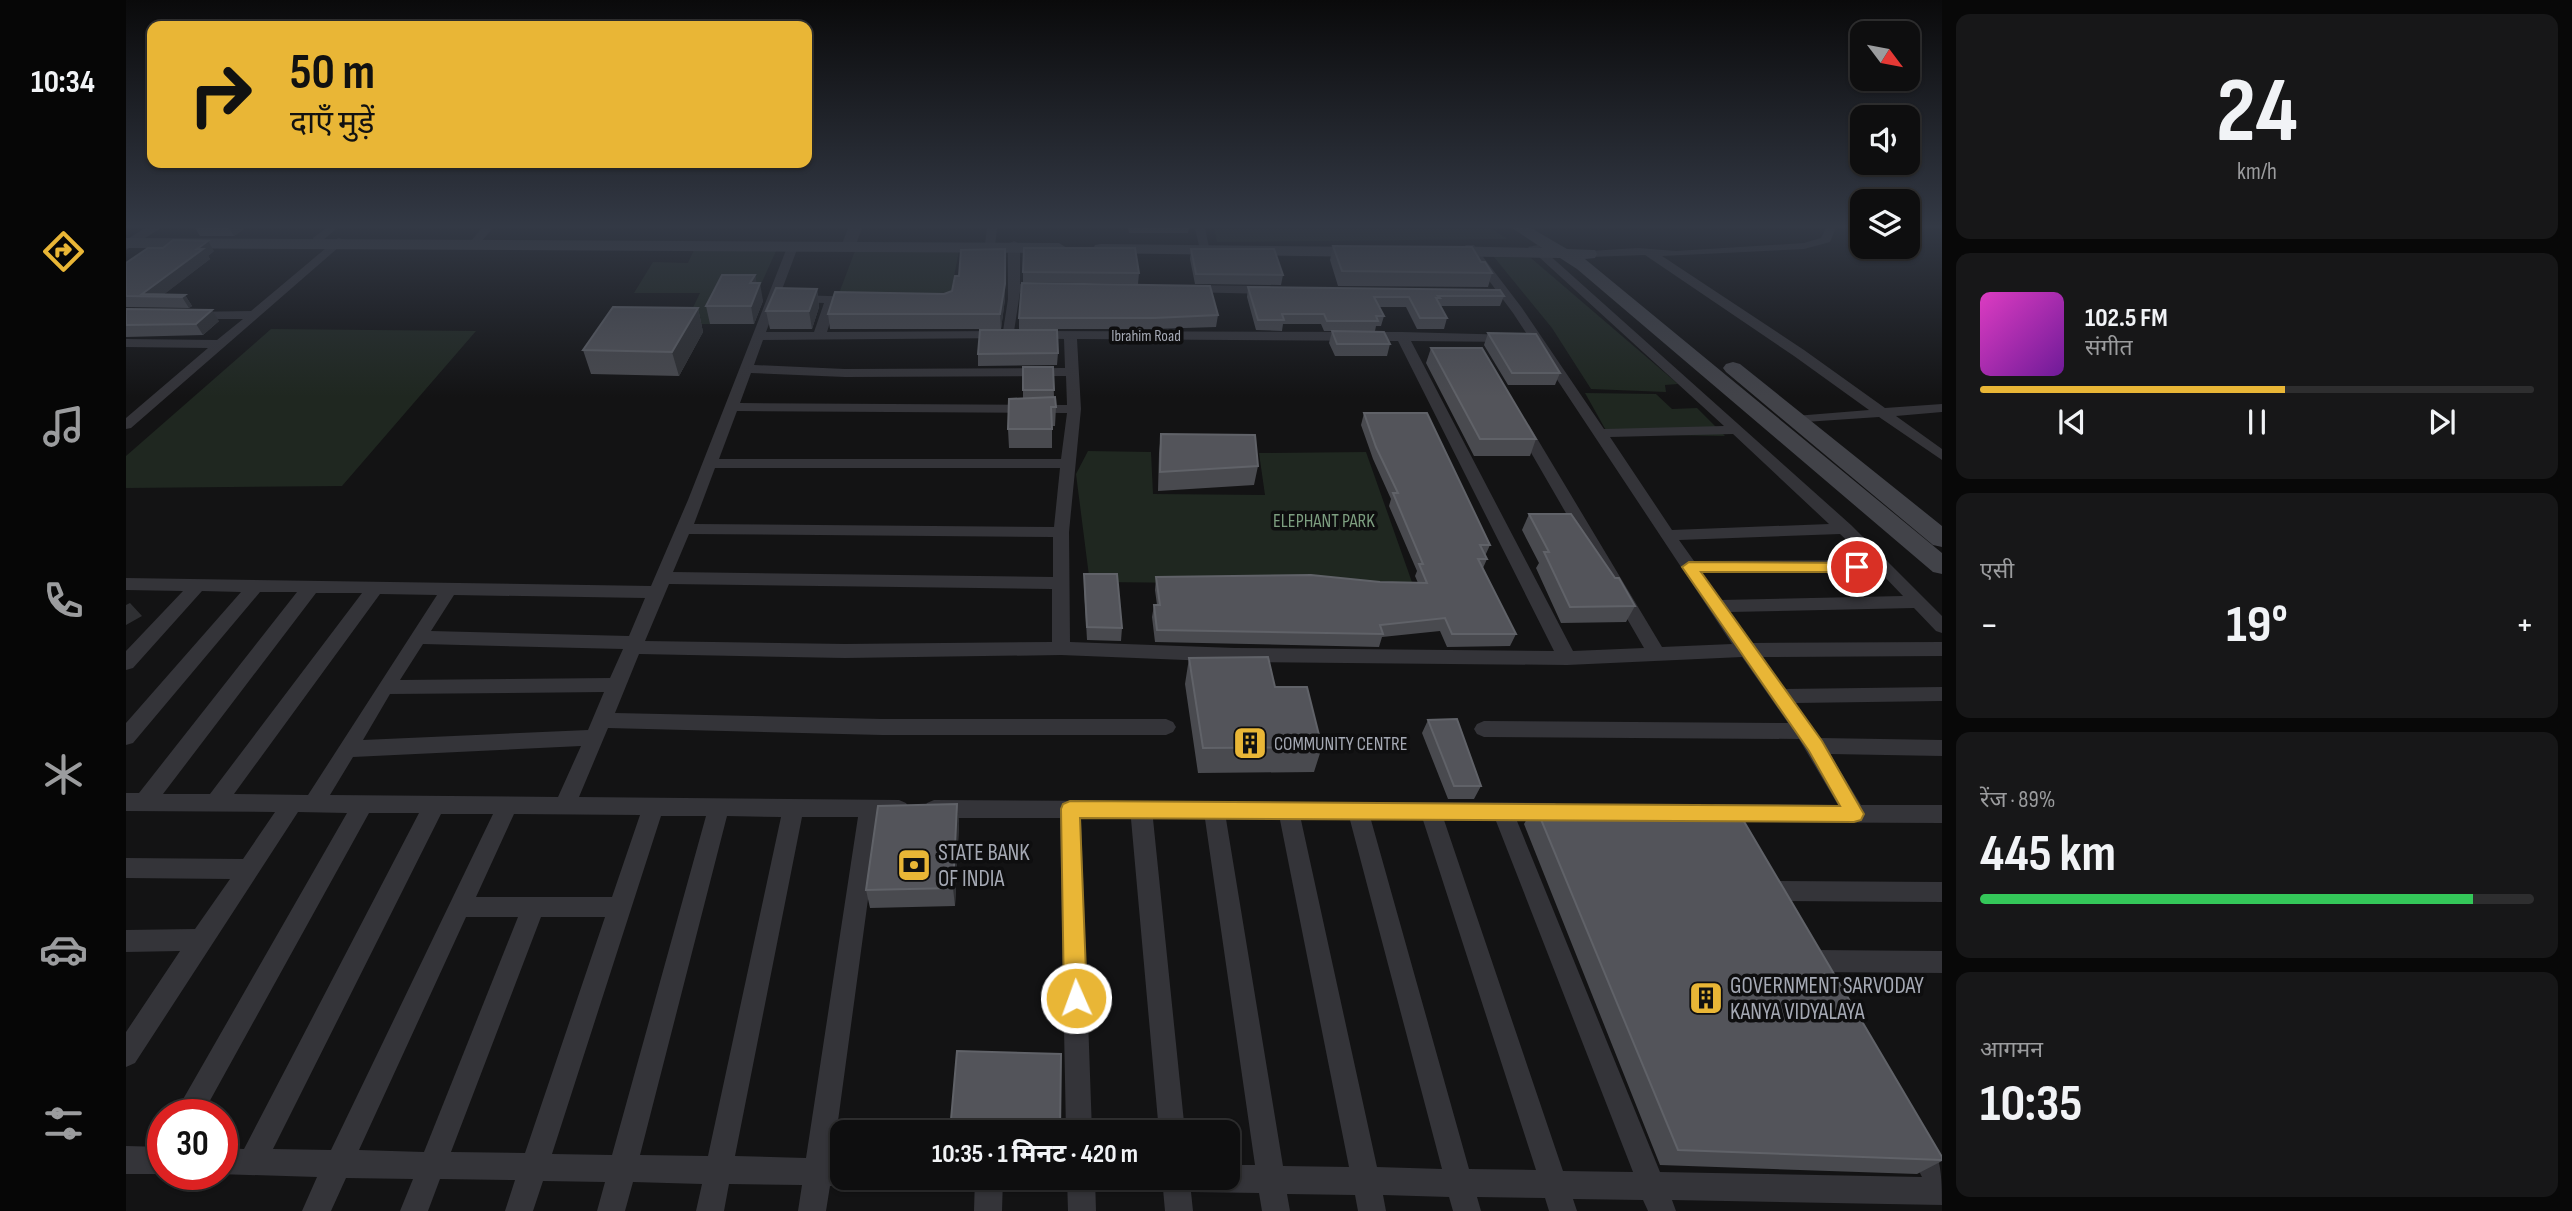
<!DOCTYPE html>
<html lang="hi">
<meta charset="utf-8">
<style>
:root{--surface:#0e0e0f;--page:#171718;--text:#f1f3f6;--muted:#9b9c9e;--line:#2e2e2f;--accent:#e9b636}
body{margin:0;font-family:"Sofia Sans Condensed","Noto Sans Devanagari",sans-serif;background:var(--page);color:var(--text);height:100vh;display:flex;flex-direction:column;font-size:26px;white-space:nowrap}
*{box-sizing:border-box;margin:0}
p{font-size:23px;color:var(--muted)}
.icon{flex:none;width:38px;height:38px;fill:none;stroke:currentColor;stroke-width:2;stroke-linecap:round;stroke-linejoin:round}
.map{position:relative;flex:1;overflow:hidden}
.panel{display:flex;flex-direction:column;gap:14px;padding:14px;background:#080808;width:630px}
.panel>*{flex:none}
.top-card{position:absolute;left:21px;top:21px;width:665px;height:147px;border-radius:14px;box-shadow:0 2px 5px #0004,0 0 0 2px var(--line);background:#e9b636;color:#111;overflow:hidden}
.needle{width:46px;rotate:122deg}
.buttons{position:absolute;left:1724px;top:21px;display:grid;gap:14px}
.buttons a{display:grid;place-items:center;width:70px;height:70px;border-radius:14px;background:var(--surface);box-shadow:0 2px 5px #0004,0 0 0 2px var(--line);font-size:35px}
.speed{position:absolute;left:21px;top:1099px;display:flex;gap:14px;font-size:35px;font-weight:700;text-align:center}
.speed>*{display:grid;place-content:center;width:91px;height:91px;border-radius:50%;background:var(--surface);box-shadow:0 2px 5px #0004,0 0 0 2px var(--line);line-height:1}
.speed .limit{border:10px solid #d22;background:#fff;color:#111}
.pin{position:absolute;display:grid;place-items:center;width:60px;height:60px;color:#fff;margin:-30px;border:4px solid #fff;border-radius:50%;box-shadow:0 2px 7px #0007}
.me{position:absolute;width:77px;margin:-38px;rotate:358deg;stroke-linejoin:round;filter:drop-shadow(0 0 5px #0008)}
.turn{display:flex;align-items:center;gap:24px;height:147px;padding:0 28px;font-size:32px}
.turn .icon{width:91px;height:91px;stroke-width:2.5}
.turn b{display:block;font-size:49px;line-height:60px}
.big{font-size:52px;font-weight:700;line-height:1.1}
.panel .card{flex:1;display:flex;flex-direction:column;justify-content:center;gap:10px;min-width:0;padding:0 24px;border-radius:14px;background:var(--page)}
.panel .dial{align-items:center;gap:0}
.dial b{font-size:91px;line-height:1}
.song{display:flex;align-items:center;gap:21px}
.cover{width:84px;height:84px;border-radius:10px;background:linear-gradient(135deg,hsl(310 70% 55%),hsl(280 70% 35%))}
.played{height:7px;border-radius:4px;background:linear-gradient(90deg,var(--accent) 55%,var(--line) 55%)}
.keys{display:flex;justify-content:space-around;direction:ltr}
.heat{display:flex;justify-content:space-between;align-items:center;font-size:38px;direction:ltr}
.charge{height:10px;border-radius:5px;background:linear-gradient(90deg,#34c759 89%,var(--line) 0)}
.trip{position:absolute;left:704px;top:1120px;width:410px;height:70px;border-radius:14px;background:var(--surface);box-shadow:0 2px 5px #0004,0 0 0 2px var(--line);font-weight:700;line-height:70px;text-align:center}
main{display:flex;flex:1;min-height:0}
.menu{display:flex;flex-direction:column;width:126px;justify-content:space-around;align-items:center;background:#060606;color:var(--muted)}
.menu .icon{width:49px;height:49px}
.menu .selected{color:var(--accent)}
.menu b{font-size:32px;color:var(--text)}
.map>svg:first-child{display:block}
</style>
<main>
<nav class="menu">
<b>10:34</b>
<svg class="icon selected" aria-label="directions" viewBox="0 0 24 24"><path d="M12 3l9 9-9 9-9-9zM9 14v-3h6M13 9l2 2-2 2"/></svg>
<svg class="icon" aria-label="music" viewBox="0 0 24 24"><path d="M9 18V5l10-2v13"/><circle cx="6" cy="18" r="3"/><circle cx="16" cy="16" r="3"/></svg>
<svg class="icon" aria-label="phone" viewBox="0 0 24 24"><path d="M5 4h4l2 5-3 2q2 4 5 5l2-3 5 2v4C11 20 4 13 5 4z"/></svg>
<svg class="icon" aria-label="climate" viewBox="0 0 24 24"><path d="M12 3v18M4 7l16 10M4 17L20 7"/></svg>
<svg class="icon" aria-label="car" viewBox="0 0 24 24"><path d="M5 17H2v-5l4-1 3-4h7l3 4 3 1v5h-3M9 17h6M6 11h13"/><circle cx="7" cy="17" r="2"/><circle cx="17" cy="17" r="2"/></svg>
<svg class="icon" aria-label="filters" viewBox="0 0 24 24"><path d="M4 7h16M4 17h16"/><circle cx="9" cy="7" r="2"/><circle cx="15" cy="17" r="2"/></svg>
</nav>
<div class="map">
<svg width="1816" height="1211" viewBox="0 0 1816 1211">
<rect width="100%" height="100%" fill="#131314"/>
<path fill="#1f2720" d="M1088,228H1365L1381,239L1091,242Z
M568,250L650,251L617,324H559L574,293H508L527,262L562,263Z
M729,251H833L824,297L712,296Z
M1368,257L1405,258L1552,384L1539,385L1540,392L1465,389L1426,328Z
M145,329L350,331L216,486L0,488V456Z
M1459,393L1530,394L1546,409L1571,408L1599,436L1482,434Z
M962,451L1025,452L1027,494L1139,495L1133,453L1240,452L1287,585L972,582L963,576L950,474Z"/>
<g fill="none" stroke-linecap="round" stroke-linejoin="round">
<path fill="#343439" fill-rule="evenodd" d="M200,228H211L195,242H187V238Z
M356,228H367L354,243H346L345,241Z
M861,228H871L869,246L859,244Z
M1069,228H1079L1084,252L1074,250Z
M1700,228H1710L1704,242L1678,249L1536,256L1678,350L1759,408L1816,404V412L1770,416L1816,449V460L1753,417L1664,423V417L1669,416L1743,410L1668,356L1519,255L1463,257L1457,254L1463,251L1512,248L1550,251L1678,243L1695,238Z
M212,238L221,240L5,428L0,429V418L82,348L0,347V339L91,340L117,319H66L62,318V312L125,311Z
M888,241L894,244V284H919L925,288L919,292H894L887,338L637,340L628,365L719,369L939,368L938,339L905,338V332L909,331L1276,332L1389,335L1391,338L1385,342L1285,341L1447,651L1518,648L1389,425L1396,421L1403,425L1536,647L1606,644L1387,313L1338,247L1340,245H1348L1396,308L1478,429L1598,426L1402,247L1412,245L1725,525L1816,616V633L1810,631L1788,608L1603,612L1625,643L1816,642V656L1635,657L1658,689L1816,687V701L1669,703L1694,738L1816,740V756L1704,754L1735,805H1816V823L1589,822L1582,819L1578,813L1582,807L1589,804L1712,805L1673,739L1358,737L1351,734L1348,729L1351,724L1358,721L1662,723L1616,657L1441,665L1109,662L935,655L719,658L513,654L489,713L756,719H1040L1047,722L1050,727L1047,732L1040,735H756L482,728L453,797L773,800L780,803L784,809L780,815L753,818L707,1158H716V1178H727L726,1182L716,1186H704L700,1211H672L676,1185L603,1184L598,1211H570L576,1184L507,1182L499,1211H471L479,1182L417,1181L407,1211H379L389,1180L314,1179L302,1211H274L287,1179L220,1178L205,1211H176L191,1177L92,1174H96V1148L118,1149L293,813H243L76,1115H48L221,813L172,812L9,1063L0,1067V1032L54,951L0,952V930L69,929L104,879L0,878V858L117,859L149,812L0,811V793H13L171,592H134L7,743L0,745V723L115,592L76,591L7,668L0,670V651L57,591L0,590V578L525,586L562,500L662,245L672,247L640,332H688L698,303L667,302L665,299L671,295L734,297L736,300L730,304L710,303L701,332L877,331L882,299V244ZM951,339L1272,341L1428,651L1109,648L944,642L943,532L955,409ZM625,373L719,377L940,376L941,405L614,403ZM611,411L941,413L935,459H593ZM1607,434L1703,524L1546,530L1484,437ZM589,468H934L928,527L568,524ZM563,534L927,537V577L547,572ZM1714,534L1742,560L1568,561L1553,540ZM1754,572L1777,596L1594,600L1575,573ZM543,584L926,589V642L719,644L519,641ZM190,593H236L84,794H37ZM254,594L311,595L182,795L108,794ZM328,595L519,598L503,636L305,631ZM297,644L497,649L484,678L274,680ZM478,692L462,730L237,740L264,694ZM455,746L432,797L204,795L227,757ZM315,814H367L205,1150L147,1149ZM388,814L514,815L486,897H350ZM535,816H580L486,1155L426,1154ZM601,816L655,817L582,1156L514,1155ZM676,817H732L680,1158L609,1156ZM340,917H392L298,1152L233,1150ZM415,917H479L399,1153L325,1152Z
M1063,285L1143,286L1149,290L1143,294L1059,292L1057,289Z
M808,800L1428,803L1435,806L1439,812L1435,818L1428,821H1391L1534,1172L1796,1177L1780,1146L1784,1136L1794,1132C1816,1144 1816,1180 1816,1205L1546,1200L1550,1211H1522L1517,1200L1447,1199L1451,1211H1423L1419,1198L1351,1197L1355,1211H1327L1323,1197L1257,1195L1260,1211H1232L1229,1195L1161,1194L1164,1211H1136L1133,1193L1065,1192L1067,1211H1039L1036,1178H1101V1165H1129L1079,819H1027L1059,1132H1033L1005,819H955L966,1132H940L934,818H808L801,815L797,809L801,803ZM1100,819L1154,820L1223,1167L1157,1166ZM1175,820H1224L1316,1169L1251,1167ZM1245,820H1297L1410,1170L1343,1169ZM1318,820L1370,821L1507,1172L1437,1171Z
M1646,881L1816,882V902L1646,901L1638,898L1635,891L1638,884Z
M1687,950L1816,951V973L1687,972L1679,969L1675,961L1679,953Z
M0,1146L37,1147L38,1174H0Z
M849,1178H877L876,1211H848Z
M941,1178H969L970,1211H942Z"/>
<path fill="#343439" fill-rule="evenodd" d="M19,228H35L0,250V240Z
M722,228H736L729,247L722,251L715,247Z"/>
<path fill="#424349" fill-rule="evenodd" d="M1386,228H1405L1441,249L1469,250L1471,254L1469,258L1459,259L1816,553V574L1807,572L1451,269L1434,258L1314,256L1306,251L1314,246L1416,248Z
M0,238L933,243L941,248L933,253L0,248Z
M975,244L1241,247L1249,252L1241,257L969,253L967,249L969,245Z
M1607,362L1614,364L1816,526V547L1807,545L1600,372L1597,368L1600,364Z"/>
</g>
<path fill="#494a4f" d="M69,228H119L108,236H74Z
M1002,228H1063L1062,233H1003Z
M1207,246L1355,262L1366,273L1362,287L1212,286L1204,260Z
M1065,249L1157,275L1155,285L1069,284L1064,259Z
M88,251L82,256L84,259L38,294L59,295L66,306L63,308L0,307V263Z
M897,272L1013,273L1012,284L897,282Z
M629,275L630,283L637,301L628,324H584L580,306Z
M833,276L879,299L875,329H704L702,314L818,294L826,291Z
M1122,287L1378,296L1374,306H1314L1321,318L1318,329H1291L1280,307H1253L1258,316L1255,326H1250L1249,331H1198L1195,324H1157L1156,331L1130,330L1121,297Z
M691,289L693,307L686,329H644L640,311Z
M572,308L577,332L553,376L465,374L457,350Z
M0,309L93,321L77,335L0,337Z
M1092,315L1090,327L1027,329H893V318Z
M1206,331L1264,344L1261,356H1209L1203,343Z
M1362,333L1434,373L1429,385H1382L1358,345Z
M1305,348L1410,439L1404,456H1348L1300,363Z
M932,353L931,365L852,366V354Z
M897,367H927L928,397L930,407L929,426H926V448H883L882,429L897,398Z
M1238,413L1364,545L1359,556L1361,559L1357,568L1390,634L1384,646L1321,647L1314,631L1256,637L1253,647L1029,642L1026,617L1028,605H1031L1029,590L1030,577L1292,583L1289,576L1291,571L1263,506L1265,499L1247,459L1235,425Z
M1035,434L1132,466L1128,485L1032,491L1033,453Z
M1403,514L1489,578L1509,606L1500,622L1435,623L1410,568L1413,563L1396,530Z
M958,574L996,628L995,641L961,640L958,587Z
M1063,658L1149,687L1196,747L1188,772L1072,773L1059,684Z
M1302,720L1355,786L1348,799H1322L1296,733Z
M831,804L833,823L829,906L744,908L740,890Z
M1409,805L1816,1157V1161L1791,1174L1534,1165L1398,824Z"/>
<path fill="#2f3033" d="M103,228H119L108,236Z
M82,241L88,251L82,256L84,259L36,296L16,294Z
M879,249V299L875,329L874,314Z
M629,275L632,289L634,283L637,301L628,324L625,306L624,283Z
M691,289L693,307L686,329L683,311Z
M59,295L66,306L63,308L56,297Z
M572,308L577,332L553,376L546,352Z
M86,310L93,321L77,335L70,324Z
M4,603L16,616L0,625V605Z
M831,804L833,823L829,906L827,888Z"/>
<path fill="#53545a" stroke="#606268" stroke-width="2" d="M47,240L82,241L71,249H77L16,294L59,295L56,297L0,296V263L22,248H37Z
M1207,246L1346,247L1355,262H1359L1366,273L1216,271Z
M898,248H1009L1013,273L897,272Z
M879,249V284L874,314H702L709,292L818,294L826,291L829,276H833L835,250Z
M1065,249H1148L1157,275L1070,274Z
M596,275H629L624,283H634L625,306H580Z
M896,283L1084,286L1092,315L1028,318H893Z
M1122,287L1374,290L1378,296H1312L1314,298H1310L1321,318H1294L1283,297H1248L1258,316H1250L1252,321H1201L1198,314H1156L1158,320H1132Z
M650,288L691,289L683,311H640Z
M487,307L572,308L546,352L457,350Z
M0,309L86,310L70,324L0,325Z
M854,330H931L932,353L852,354Z
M1206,331L1258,332L1264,344H1211Z
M1362,333L1410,334L1434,373H1386Z
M1305,348H1356L1410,439H1354Z
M897,367H927L928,390H897Z
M929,397L930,407H925L926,429H882L883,399Z
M1238,413H1301L1364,545H1354L1361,559H1352L1390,634H1326L1319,618L1254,625L1257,634L1031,630L1028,605H1034L1030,577L1185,575L1254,582L1301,583L1293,564H1297L1267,493H1272L1250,447Z
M1035,434L1129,435L1132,466L1034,472Z
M1403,514H1445L1489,578H1493L1509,606L1444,607L1418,552H1423Z
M958,574H991L996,628L961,627Z
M1142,657L1149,687H1181L1196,747L1077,748L1063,658Z
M1331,719L1355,786H1328L1302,720Z
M831,804L827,888L740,890L752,806Z
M1409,805L1613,813L1816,1157V1160L1552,1150Z
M831,1051L935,1054L934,1132L824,1131Z"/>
<linearGradient id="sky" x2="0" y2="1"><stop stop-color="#0a0a0b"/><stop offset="0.57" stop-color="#333945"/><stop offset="1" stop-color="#333945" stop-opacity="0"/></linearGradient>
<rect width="1816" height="397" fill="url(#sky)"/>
<path fill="#e9b636" stroke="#977623" stroke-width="2" d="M1563,562L1737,563L1739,567L1737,570L1731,572H1575L1696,741L1735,809L1738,814L1735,820L1728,822L954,818L961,998L957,1005L950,1009L942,1005L938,998L935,809L937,804L944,801L1714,806L1683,751L1556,567Z"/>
<defs>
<g id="building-square" transform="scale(1.75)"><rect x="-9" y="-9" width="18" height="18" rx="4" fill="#e9b636" stroke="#0e0e0f"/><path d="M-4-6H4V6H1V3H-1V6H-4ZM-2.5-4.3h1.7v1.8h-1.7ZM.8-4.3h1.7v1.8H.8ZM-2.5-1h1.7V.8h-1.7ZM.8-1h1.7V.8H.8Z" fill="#111"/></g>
<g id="bank-square" transform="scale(1.75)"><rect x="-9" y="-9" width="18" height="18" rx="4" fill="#e9b636" stroke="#0e0e0f"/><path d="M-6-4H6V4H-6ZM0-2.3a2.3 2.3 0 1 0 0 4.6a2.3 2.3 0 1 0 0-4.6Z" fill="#111"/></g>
</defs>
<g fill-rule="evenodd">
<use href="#building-square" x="1124" y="743"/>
<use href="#bank-square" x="788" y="865"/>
<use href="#building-square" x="1580" y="998"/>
</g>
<g text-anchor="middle" stroke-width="7" stroke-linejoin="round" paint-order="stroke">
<g font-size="16" fill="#a5a9b4" stroke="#0e0e0f">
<text x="1020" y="341">Ibrahim Road</text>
</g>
<g font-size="19" fill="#7d9e80" stroke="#0e0e0f">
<text x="1198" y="527">ELEPHANT PARK</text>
</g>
<g font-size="19" fill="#a5a9b4" stroke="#0e0e0f" text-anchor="start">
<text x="1148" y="750">COMMUNITY CENTRE</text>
</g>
<g font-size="23" fill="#a5a9b4" stroke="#0e0e0f" text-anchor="start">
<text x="812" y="860">STATE BANK<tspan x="812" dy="26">OF INDIA</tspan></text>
<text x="1604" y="993">GOVERNMENT SARVODAY<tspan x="1604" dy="26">KANYA VIDYALAYA</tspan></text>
</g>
</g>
</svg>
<div class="buttons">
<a><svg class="needle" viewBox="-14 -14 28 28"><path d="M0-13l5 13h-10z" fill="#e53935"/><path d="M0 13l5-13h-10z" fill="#9b9c9e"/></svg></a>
<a><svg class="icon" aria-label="sound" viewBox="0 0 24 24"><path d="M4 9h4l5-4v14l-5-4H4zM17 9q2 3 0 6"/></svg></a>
<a><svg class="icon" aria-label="layers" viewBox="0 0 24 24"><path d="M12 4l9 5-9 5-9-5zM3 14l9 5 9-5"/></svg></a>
</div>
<div class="speed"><div class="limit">30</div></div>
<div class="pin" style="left:1731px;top:567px;background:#d93025"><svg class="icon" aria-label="arrive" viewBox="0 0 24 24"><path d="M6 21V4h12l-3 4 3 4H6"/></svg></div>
<svg class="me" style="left:950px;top:998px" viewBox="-20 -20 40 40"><circle r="17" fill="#e9b636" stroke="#fff" stroke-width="3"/><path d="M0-11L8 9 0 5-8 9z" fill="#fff"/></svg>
<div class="trip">10:35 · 1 मिनट · 420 m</div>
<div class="top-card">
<div class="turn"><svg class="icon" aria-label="right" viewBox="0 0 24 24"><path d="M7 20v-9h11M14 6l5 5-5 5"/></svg><div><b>50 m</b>दाएँ मुड़ें</div></div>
</div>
</div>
<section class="panel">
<div class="card dial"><b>24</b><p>km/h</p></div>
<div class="card">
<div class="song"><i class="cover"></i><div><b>102.5 FM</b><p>संगीत</p></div></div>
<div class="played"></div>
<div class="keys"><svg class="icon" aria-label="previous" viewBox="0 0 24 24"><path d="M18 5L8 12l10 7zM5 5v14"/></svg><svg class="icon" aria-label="pause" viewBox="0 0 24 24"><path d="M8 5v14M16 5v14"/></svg><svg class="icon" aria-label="next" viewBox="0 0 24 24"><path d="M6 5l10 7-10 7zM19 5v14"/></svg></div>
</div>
<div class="card"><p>एसी</p>
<div class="heat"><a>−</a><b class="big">19°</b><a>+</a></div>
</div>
<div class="card"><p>रेंज · 89%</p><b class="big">445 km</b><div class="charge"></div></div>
<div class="card"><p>आगमन</p><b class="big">10:35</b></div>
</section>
</main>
